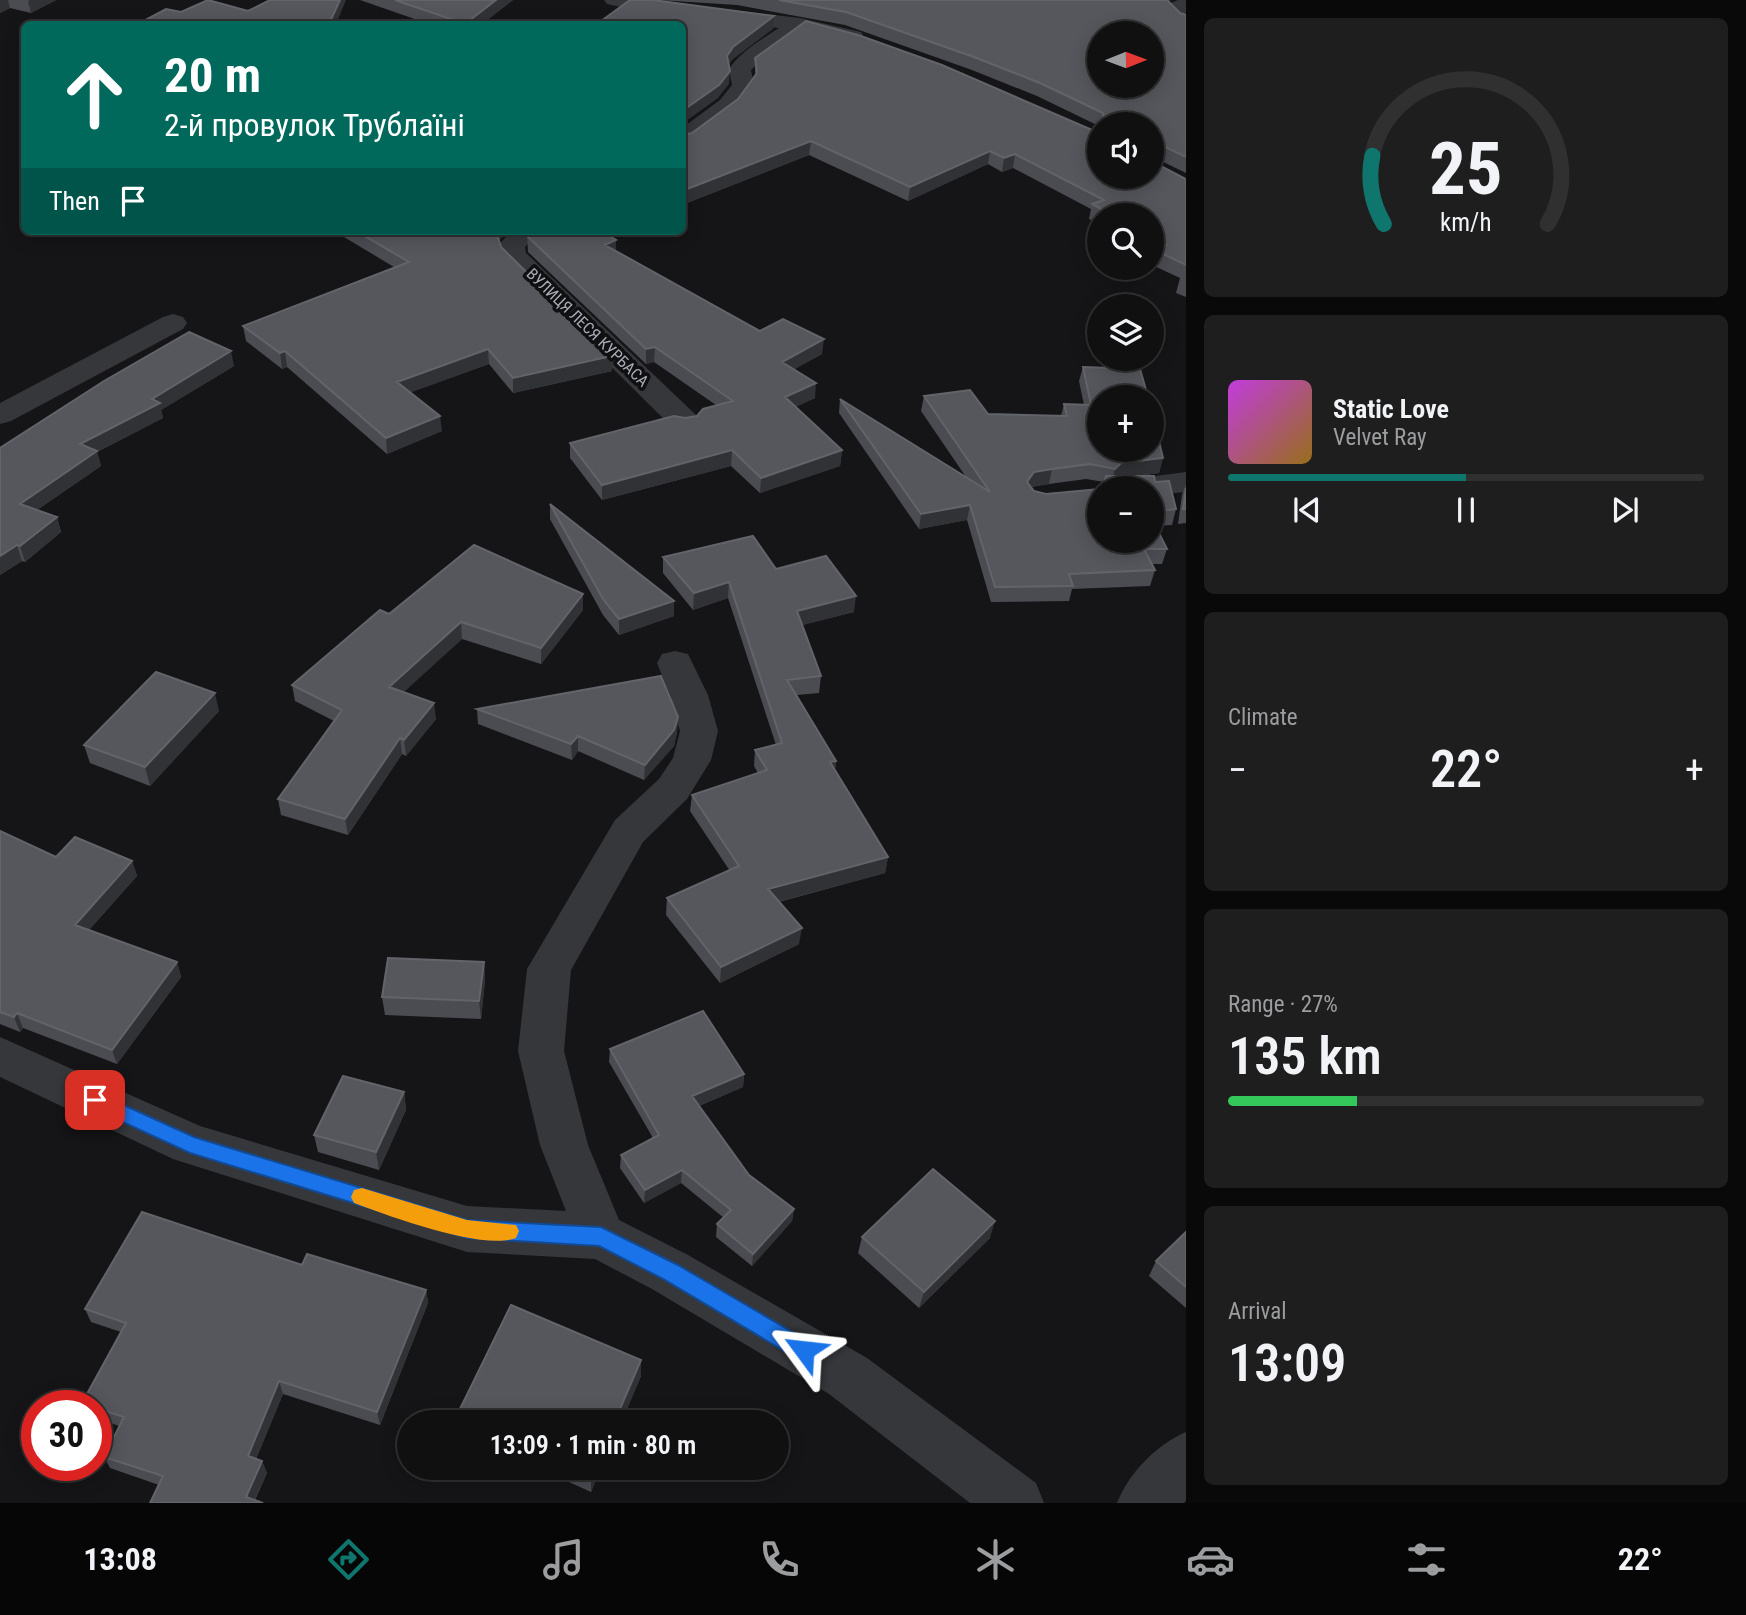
<!DOCTYPE html>
<meta charset="utf-8">
<style>
:root{--surface:#101011;--page:#1e1e1f;--text:#f1f3f6;--muted:#9c9d9f;--line:#303031;--accent:#0f766e}
body{margin:0;font-family:"Roboto Condensed",sans-serif;background:var(--page);color:var(--text);height:100vh;display:flex;flex-direction:column;font-size:26px;white-space:nowrap}
*{box-sizing:border-box;margin:0}
p{font-size:23px;color:var(--muted)}
.icon{flex:none;width:38px;height:38px;fill:none;stroke:currentColor;stroke-width:2;stroke-linecap:round;stroke-linejoin:round}
.map{position:relative;flex:1;overflow:hidden}
.side{display:flex;flex-direction:column;gap:18px;padding:18px;background:#090909;width:560px}
.side>*{flex:none}
.top-card{position:absolute;left:21px;top:21px;width:665px;height:214px;border-radius:10px;box-shadow:0 4px 18px #0003,0 0 0 2px var(--line);background:#00695c;color:#fff;overflow:hidden}
.needle{width:46px;rotate:89deg}
.tools{position:absolute;left:1087px;top:21px;display:grid;gap:14px}
.tools a{display:grid;place-items:center;width:77px;height:77px;border-radius:50%;background:var(--surface);box-shadow:0 4px 18px #0003,0 0 0 2px var(--line);font-size:35px}
.speed{position:absolute;left:21px;top:1390px;display:flex;gap:14px;font-size:35px;font-weight:700;text-align:center}
.speed>*{display:grid;place-content:center;width:91px;height:91px;border-radius:50%;background:var(--surface);box-shadow:0 4px 18px #0003,0 0 0 2px var(--line);line-height:1}
.speed .limit{border:10px solid #d22;background:#fff;color:#111}
.pin{position:absolute;display:grid;place-items:center;width:60px;height:60px;color:#fff;margin:-30px;border-radius:14px;box-shadow:0 4px 10px #0006}
.me{position:absolute;width:77px;margin:-38px;rotate:300deg;stroke-linejoin:round;filter:drop-shadow(0 0 5px #0008)}
.turn{display:flex;align-items:center;gap:24px;height:147px;padding:0 28px;font-size:32px}
.turn .icon{width:91px;height:91px;stroke-width:2.5}
.turn b{display:block;font-size:49px;line-height:60px}
.then{display:flex;align-items:center;height:66px;padding:0 28px;background:#0003;gap:14px;font-size:26px}
.big{font-size:52px;font-weight:600;line-height:1.1}
.side .tile{flex:1;display:flex;flex-direction:column;justify-content:center;gap:10px;min-width:0;padding:0 24px;border-radius:10px;background:var(--page)}
.side .dial{align-items:center;gap:0}
.dial svg{height:182px;overflow:visible;fill:none;stroke:var(--line);stroke-width:7;stroke-linecap:round;text-anchor:middle}
.dial text{fill:var(--text);stroke:none}
.song{display:flex;align-items:center;gap:21px}
.cover{width:84px;height:84px;border-radius:10px;background:linear-gradient(135deg,hsl(290 70% 55%),hsl(40 70% 35%))}
.played{height:7px;border-radius:4px;background:linear-gradient(90deg,var(--accent) 50%,var(--line) 50%)}
.keys{display:flex;justify-content:space-around;direction:ltr}
.heat{display:flex;justify-content:space-between;align-items:center;font-size:38px;direction:ltr}
.charge{height:10px;border-radius:5px;background:linear-gradient(90deg,#34c759 27%,var(--line) 0)}
.trip{position:absolute;left:397px;top:1410px;width:392px;height:70px;border-radius:35px;background:var(--surface);box-shadow:0 4px 18px #0003,0 0 0 2px var(--line);font-weight:600;line-height:70px;text-align:center}
.tab-bar{display:flex;height:112px;justify-content:space-around;align-items:center;background:#060607;color:var(--muted)}
.tab-bar .icon{width:49px;height:49px}
.tab-bar .active{color:var(--accent)}
.tab-bar b{font-size:32px;color:var(--text)}
main{display:flex;flex:1;min-height:0}
.map>svg:first-child{display:block}
</style>
<main>
<div class="map">
<svg width="1186" height="1503" viewBox="0 0 1186 1503">
<rect width="100%" height="100%" fill="#151517"/>
<g fill="none" stroke-linecap="round" stroke-linejoin="round">
<path fill="#36373b" fill-rule="evenodd" d="M604,0H645L800,18L861,32L864,37L861,42L853,43L803,31L764,58L751,70L754,85L736,110L690,145L682,147V128L720,100L732,85L729,69C741,51 761,40 779,28L663,16L607,4Z
M1178,0H1186V26L1179,24L1163,9L1166,5Z
M512,231H541L525,247L526,253L696,415L700,422L696,429L685,431L674,429L504,261L498,245Z
M173,314L183,317L187,323L183,329L11,421L0,424V403L163,317Z
M1186,472V492L1152,495V488H1112L1117,481Z
M675,651L688,654L708,695L718,731L711,760L687,799L643,842L571,970L564,1051L588,1145L619,1220L688,1255L867,1358L1036,1483L1044,1503H970L829,1394L652,1289L595,1259L467,1252L173,1159L0,1077V1037L200,1126L467,1206L566,1211L540,1145L518,1051L527,969L615,820L659,779L673,758L680,731L670,695L657,663L662,654Z
M1186,1432V1500L1184,1503H1117C1129,1473 1156,1445 1186,1432Z"/>
</g>
<path fill="#4b4c52" fill-rule="evenodd" d="M0,0H56L31,13L10,8L0,13Z
M360,0H513L482,24H429Z
M659,0H1171L1168,1L1180,13L1186,15V173L1153,157V162L1186,179V297L1176,293L1180,278L1152,265L1154,254L1152,253V215H1099V224L1089,219L1091,209L1013,168L1002,172L988,164L908,201L809,155L682,205V135L692,133L738,99L755,76V58L1099,177L1152,124H1099V126L1037,96L972,70L845,25L737,5Z
M334,231H508L499,240L501,247L612,356V371L513,393L489,364L411,392L442,431L387,454L287,367L282,369L246,341L243,326L394,267Z
M530,231H628L611,238L616,251L760,331L822,354L794,369L815,398L795,407L842,450L840,466L760,493L731,466L602,500L570,458V443L697,416L716,405L654,362L646,364L528,252L527,233Z
M234,366L161,410L163,418L97,452L101,466L37,510L57,517L61,532L25,562L22,561L0,575V448Z
M1083,367L1163,458L1159,473L1139,476L1155,482L1176,509L1172,525L1155,526L1167,549L1162,564H1152L1155,570L1150,586L1072,589L1069,601L991,602L967,520L919,529L839,413L840,399L966,477L921,411L924,396L988,414L1061,416L1064,404L1084,405L1079,381ZM1086,479L1104,482L1102,488H1152V541L1034,491L1031,487L1049,484Z
M1186,484V523L1178,524L1182,495Z
M550,504L674,601V616L619,635L603,615L550,519Z
M663,557L776,569L854,612L802,625L821,676L819,693L797,695L836,761L835,770L888,857L885,873L779,902L799,944L720,983L666,915L667,898L730,871L690,811L692,795L758,773L754,766L755,750L776,745L728,598L693,610L663,573Z
M583,594V610L541,664L462,639L403,692L436,719L406,756L402,754L348,835L281,815L278,799L334,721L295,701L292,685L389,614Z
M477,709L678,717L677,732L674,746L644,780L578,751L572,760L478,724Z
M219,711L150,786L90,763L84,745Z
M0,831L56,857L132,861L137,876L89,930L177,962L181,977L117,1064L23,1028L20,1032L0,1024Z
M484,962L485,980L481,1019L385,1015L382,997Z
M610,1049L744,1074L743,1087L699,1106L749,1175L794,1209L792,1221L752,1266L716,1237L717,1224L724,1218L681,1183L644,1203L620,1168L621,1155L653,1138L609,1062Z
M404,1092L406,1110L379,1170L318,1152L314,1135Z
M1186,1232V1308L1149,1276L1156,1261Z
M862,1237L990,1238L919,1308L858,1253Z
M302,1265L426,1290L428,1303L380,1425L283,1394L256,1459L262,1461L267,1473L255,1500L159,1485L110,1468L104,1457L119,1426L96,1418V1405H83L82,1403L121,1332L91,1322L85,1309Z
M641,1376L621,1423H457L456,1417Z
M538,1468H601L591,1492Z"/>
<path fill="#313236" d="M0,0H8L10,8L0,13Z
M30,0H56L31,13L28,1Z
M340,0H346L336,24H329Z
M496,0H513L482,24H465Z
M774,16L773,29L732,60L726,69L727,56L733,47Z
M730,71L729,84L718,98L682,124V111Z
M811,141L809,155L682,205V191Z
M1157,143L1153,157V145Z
M990,151L988,164L908,201L910,187Z
M1015,154L1013,168L1002,172L1004,158Z
M496,231H508L496,243Z
M597,231H628L597,243Z
M616,240V255L605,245Z
M824,339L822,354L781,377L782,362Z
M655,347L654,362L646,364V349Z
M488,349L489,364L398,397L397,382Z
M231,351L234,366L161,410L163,418L97,452L101,466L24,519L20,504L80,444L152,399Z
M285,351L287,367L282,369L280,353Z
M612,356V371L513,393V378Z
M816,383L815,398L783,413L785,397Z
M440,416L442,431L387,454L386,438Z
M732,450L731,466L602,500V485Z
M842,450L840,466L760,493L761,478Z
M1163,458L1159,473L1117,478L1111,484L1115,469L1121,463Z
M1052,469L1049,484L1030,487L1027,482L1034,472Z
M970,505L967,520L919,529L921,514Z
M57,517L61,532L25,562L20,546Z
M17,545L22,561L0,575V556Z
M729,582L728,598L693,610L694,593Z
M583,594V610L541,664V648Z
M856,596L854,612L795,627L797,611Z
M674,601V616L619,635V619Z
M461,622L462,639L391,704L389,687Z
M215,693L219,711L150,786L145,767Z
M434,703L436,719L406,756L404,740Z
M678,717L677,732L674,746L644,780L645,765Z
M578,736V751L572,760L571,744Z
M400,738L402,754L348,835L345,819Z
M836,761L834,777L830,762Z
M888,857L885,873L766,905L768,889Z
M132,861L137,876L80,940L75,925Z
M802,928L799,944L720,983L721,967Z
M177,962L181,977L117,1064L112,1050Z
M484,962L485,980L481,1019L479,1001Z
M17,1013L23,1028L20,1032L14,1017Z
M744,1074L743,1087L691,1109L692,1096Z
M404,1092L406,1110L379,1170L376,1152Z
M682,1170L681,1183L644,1203L645,1190Z
M794,1209L792,1221L752,1266L753,1254Z
M995,1221L990,1238L919,1308L924,1292Z
M426,1290L428,1303L380,1425L377,1412Z
M641,1360V1376L621,1423H614Z
M279,1381L283,1394L252,1468L248,1456Z
M262,1461L267,1473L253,1503L246,1497Z
M595,1468H601L591,1492V1478Z"/>
<path fill="#55575c" stroke="#62646a" stroke-width="2" fill-rule="evenodd" d="M208,0L248,11L270,0H340L329,24H138L166,9L181,12Z
M395,0H496L465,24Z
M630,0H653L774,16L733,47L727,56L730,71L719,85L682,111V24H597Z
M779,0H1167L1180,13L1186,15V157L1157,143L1153,145V162L1186,179V265L1155,250L1166,245L1152,237V215H1112L1092,204L1104,200L1015,154L1004,158L990,151L910,187L811,141L682,191V135L692,133L738,99L757,73L755,58L806,21L858,35L942,65L1099,133V177H1152V124H1104L1103,113L1040,83L974,57L846,12ZM1099,33H1152V86H1099Z
M356,231H496L501,247L612,356L513,378L488,349L397,382L440,416L386,438L285,351L280,353L243,326L409,262Z
M530,231H601L616,240L605,245L760,331L783,319L824,339L782,362L816,383L785,397L842,450L761,478L732,450L602,485L570,443L674,416L685,418L697,416L703,409L733,401L655,347L646,349L528,237L527,233Z
M189,332L231,351L152,399L160,403L80,444L97,451L20,504L57,517L20,546L17,545L0,556V448L104,381Z
M1083,367L1140,369L1148,397H1099V450H1152V413L1163,458L1121,463L1115,469L1090,464L1052,469L1034,472L1027,482L1034,491L1046,494L1099,489V541H1152V519L1167,549H1144L1155,570L1069,574L1073,586L995,587L970,505L921,514L840,399L990,492L924,396L970,390L988,414L1067,416L1064,404L1091,405Z
M1106,476H1154L1155,482L1169,481L1176,509L1152,512V488H1103Z
M1186,488V509H1183Z
M550,504L674,601L619,619L603,599Z
M753,536L776,569L826,556L856,596L797,611L821,676L787,680L836,761L830,762L888,857L768,889L802,928L721,967L667,898L739,866L692,795L767,770L755,750L782,743L729,582L694,593L663,557Z
M474,545L583,594L541,648L461,622L389,687L434,703L404,740L400,738L345,819L278,799L342,710L292,685L380,610L389,614Z
M156,672L215,693L145,767L84,745Z
M661,676L678,717L674,730L645,765L578,736L571,744L477,709Z
M0,831L56,857L75,837L132,861L75,925L177,962L112,1050L17,1013L14,1017L0,1012Z
M388,958L484,962L479,1001L382,997Z
M703,1011L744,1074L692,1096L749,1175L794,1209L753,1254L717,1224L731,1210L682,1170L645,1190L621,1155L659,1135L610,1049Z
M343,1076L404,1092L376,1152L314,1135Z
M933,1169L995,1221L924,1292L862,1237Z
M142,1212L302,1265L307,1254L426,1290L377,1412L279,1381L248,1456L262,1461L246,1497L263,1503H150L163,1476L104,1457L124,1417L96,1408V1405H87L82,1403L126,1323L85,1309Z
M1186,1232V1287L1156,1261Z
M511,1305L641,1360L614,1423H469L456,1417Z
M570,1468H595L591,1478Z"/>
<path fill="#1a73e8" stroke="#114b97" stroke-width="2" d="M95,1092L194,1137L467,1220L601,1227L678,1265L811,1343L814,1350L811,1358L804,1361L796,1358L663,1279L599,1246L467,1238L190,1153L88,1106L85,1100L88,1095Z"/>
<path fill="#f59e0b" d="M362,1188L467,1220L516,1225L519,1231L516,1238C483,1251 389,1216 354,1203L351,1197L354,1190Z"/>
<g text-anchor="middle" stroke-width="7" stroke-linejoin="round" paint-order="stroke">
<g font-size="16" fill="#a7acb6" stroke="#101012">
<text transform="translate(588 327) rotate(44)" y="6">ВУЛИЦЯ ЛЕСЯ КУРБАСА</text>
</g>
</g>
</svg>
<div class="tools">
<a><svg class="needle" viewBox="-14 -14 28 28"><path d="M0-13l5 13h-10z" fill="#e53935"/><path d="M0 13l5-13h-10z" fill="#9c9d9f"/></svg></a>
<a><svg class="icon" aria-label="sound" viewBox="0 0 24 24"><path d="M4 9h4l5-4v14l-5-4H4zM17 9q2 3 0 6"/></svg></a>
<a><svg class="icon" aria-label="search" viewBox="0 0 24 24"><circle cx="10" cy="10" r="6"/><path d="M15 15l6 6"/></svg></a>
<a><svg class="icon" aria-label="layers" viewBox="0 0 24 24"><path d="M12 4l9 5-9 5-9-5zM3 14l9 5 9-5"/></svg></a>
<a>+</a>
<a>−</a>
</div>
<div class="speed"><div class="limit">30</div></div>
<div class="pin" style="left:95px;top:1100px;background:#d93025"><svg class="icon" aria-label="arrive" viewBox="0 0 24 24"><path d="M6 21V4h12l-3 4 3 4H6"/></svg></div>
<svg class="me" style="left:804px;top:1350px" viewBox="-20 -20 40 40"><path d="M0-17L14 15 0 8-14 15z" fill="#1a73e8" stroke="#fff" stroke-width="4"/></svg>
<div class="trip">13:09 · 1 min · 80 m</div>
<div class="top-card">
<div class="turn"><svg class="icon" aria-label="ahead" viewBox="0 0 24 24"><path d="M12 20V5M6 11l6-6 6 6"/></svg><div><b>20 m</b>2-й провулок Трублаїні</div></div>
<div class="then">Then<svg class="icon" aria-label="arrive" viewBox="0 0 24 24"><path d="M6 21V4h12l-3 4 3 4H6"/></svg></div>
</div>
</div>
<section class="side">
<div class="tile dial"><svg viewBox="0 0 100 80">
<path d="M14 69A42 42 0 1 1 86 69"/>
<path d="M14 69A42 42 0 0 1 9 39" stroke="#0f766e"/>
<text x="50" y="56" font-size="32" font-weight="700">25</text>
<text x="50" y="72" font-size="11">km/h</text>
</svg></div>
<div class="tile">
<div class="song"><i class="cover"></i><div><b>Static Love</b><p>Velvet Ray</p></div></div>
<div class="played"></div>
<div class="keys"><svg class="icon" aria-label="previous" viewBox="0 0 24 24"><path d="M18 5L8 12l10 7zM5 5v14"/></svg><svg class="icon" aria-label="pause" viewBox="0 0 24 24"><path d="M8 5v14M16 5v14"/></svg><svg class="icon" aria-label="next" viewBox="0 0 24 24"><path d="M6 5l10 7-10 7zM19 5v14"/></svg></div>
</div>
<div class="tile"><p>Climate</p>
<div class="heat"><a>−</a><b class="big">22°</b><a>+</a></div>
</div>
<div class="tile"><p>Range · 27%</p><b class="big">135 km</b><div class="charge"></div></div>
<div class="tile"><p>Arrival</p><b class="big">13:09</b></div>
</section>
</main>
<nav class="tab-bar">
<b>13:08</b>
<svg class="icon active" aria-label="directions" viewBox="0 0 24 24"><path d="M12 3l9 9-9 9-9-9zM9 14v-3h6M13 9l2 2-2 2"/></svg>
<svg class="icon" aria-label="music" viewBox="0 0 24 24"><path d="M9 18V5l10-2v13"/><circle cx="6" cy="18" r="3"/><circle cx="16" cy="16" r="3"/></svg>
<svg class="icon" aria-label="phone" viewBox="0 0 24 24"><path d="M5 4h4l2 5-3 2q2 4 5 5l2-3 5 2v4C11 20 4 13 5 4z"/></svg>
<svg class="icon" aria-label="climate" viewBox="0 0 24 24"><path d="M12 3v18M4 7l16 10M4 17L20 7"/></svg>
<svg class="icon" aria-label="car" viewBox="0 0 24 24"><path d="M5 17H2v-5l4-1 3-4h7l3 4 3 1v5h-3M9 17h6M6 11h13"/><circle cx="7" cy="17" r="2"/><circle cx="17" cy="17" r="2"/></svg>
<svg class="icon" aria-label="filters" viewBox="0 0 24 24"><path d="M4 7h16M4 17h16"/><circle cx="9" cy="7" r="2"/><circle cx="15" cy="17" r="2"/></svg>
<b>22°</b>
</nav>
